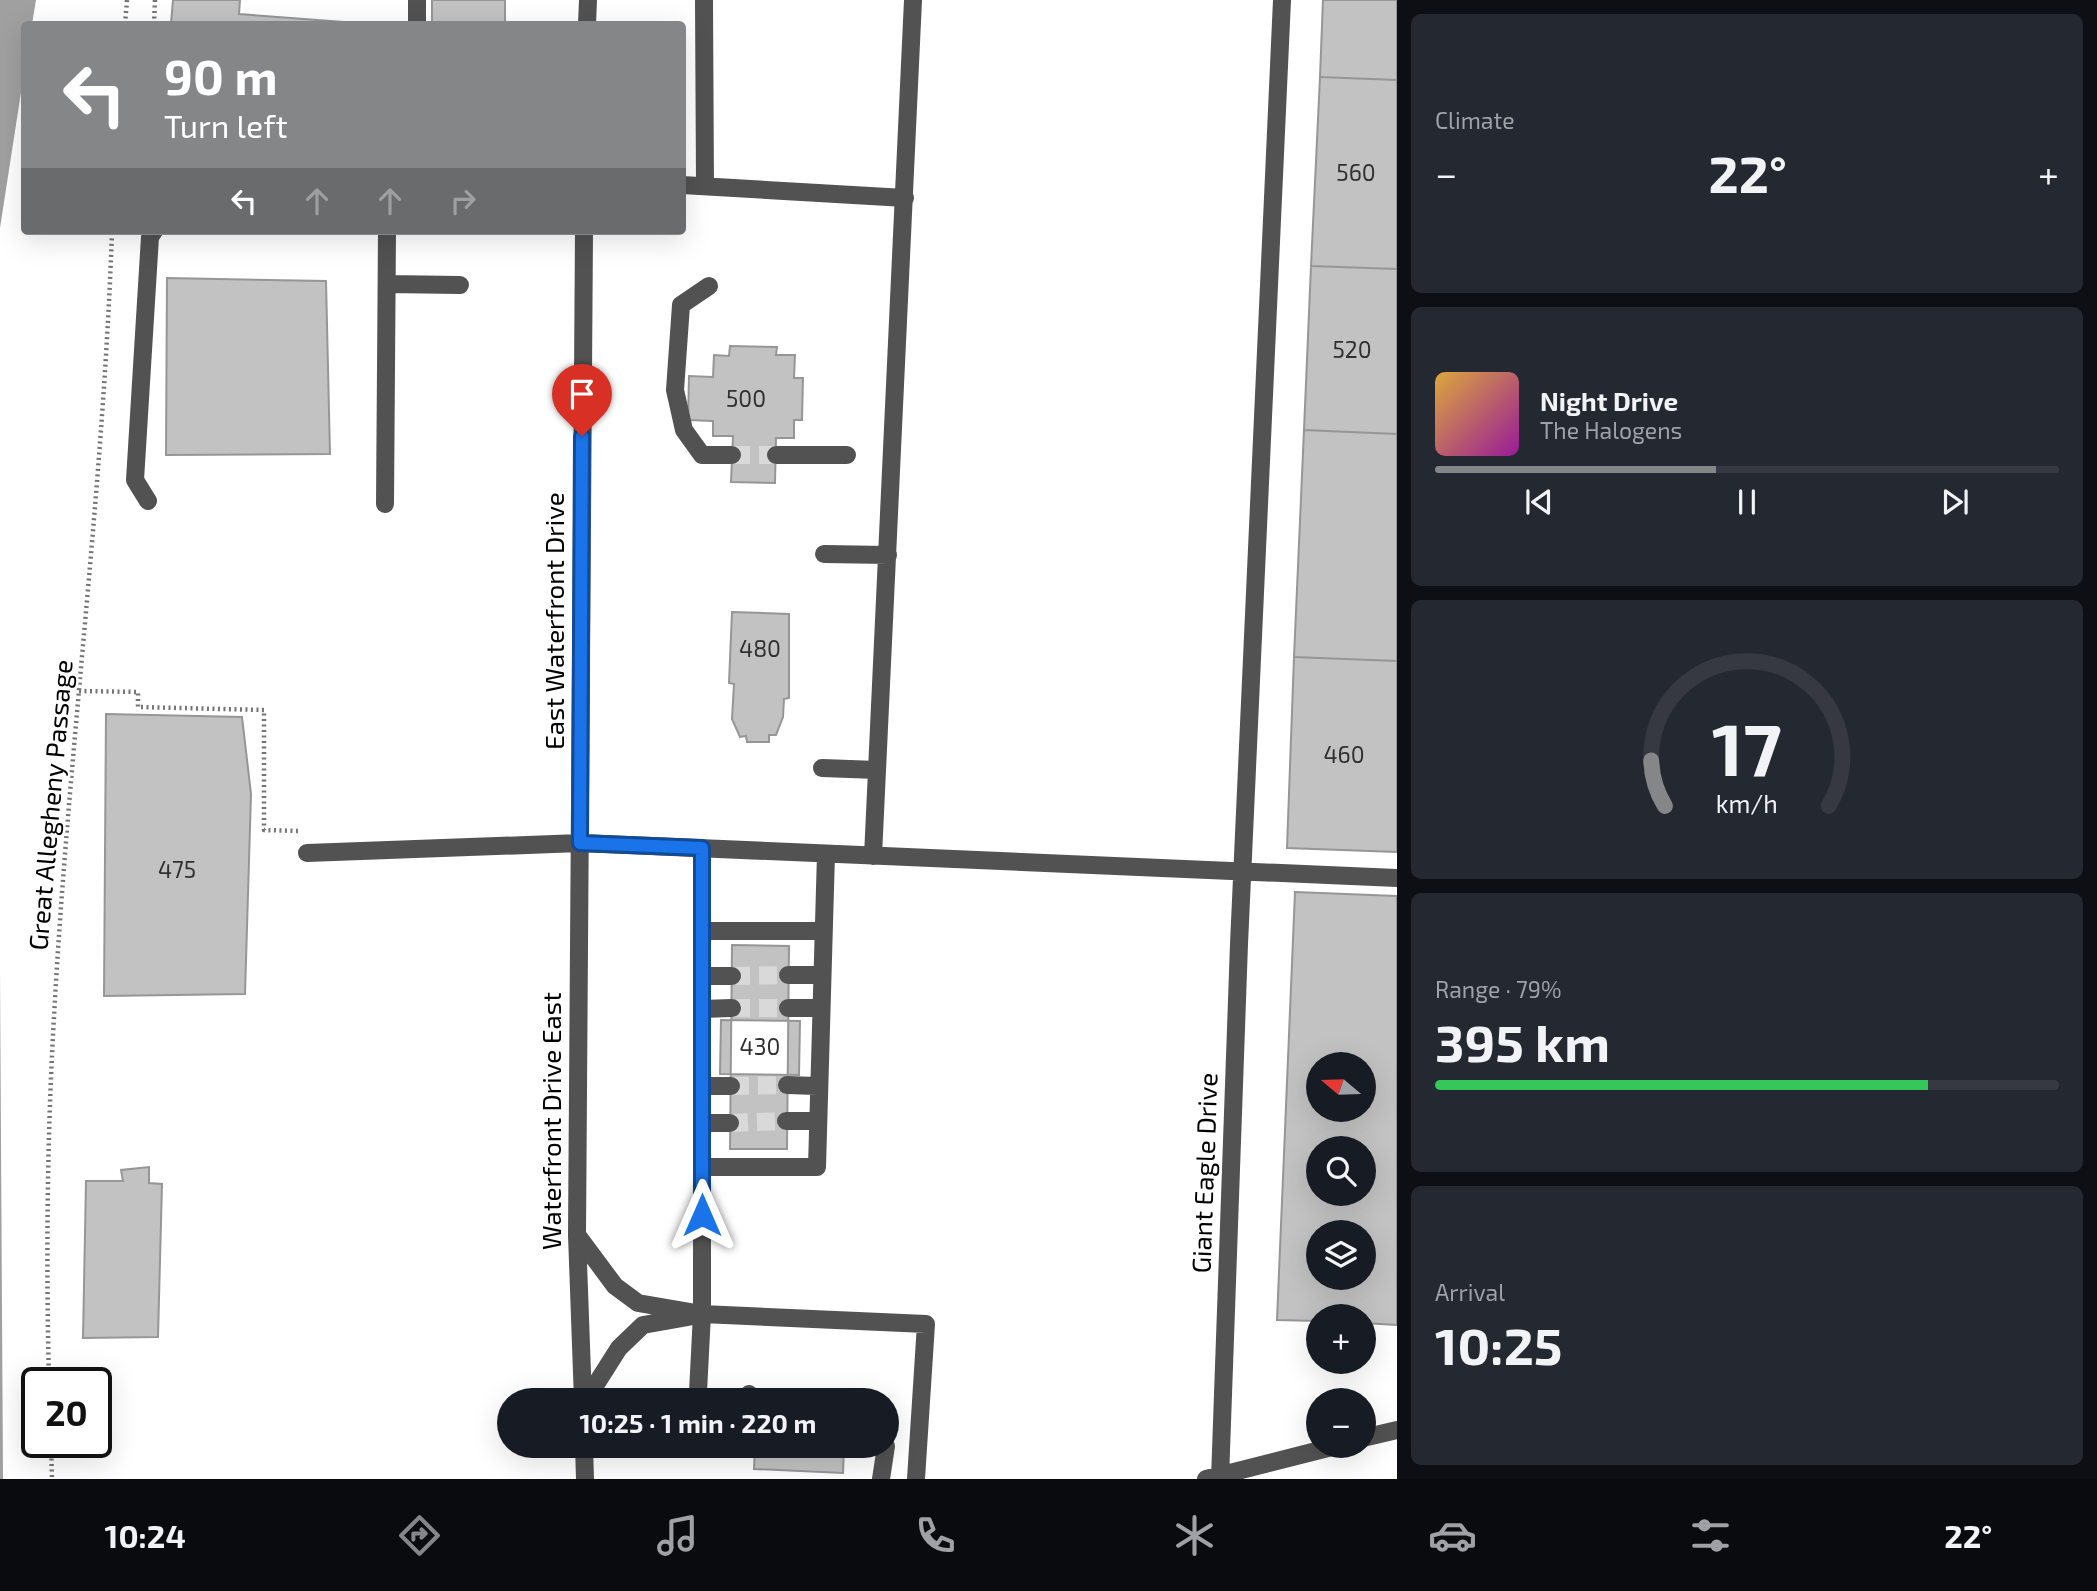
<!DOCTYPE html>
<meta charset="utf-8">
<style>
:root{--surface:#171b24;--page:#242831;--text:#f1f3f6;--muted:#9ea1a6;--line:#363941;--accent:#858687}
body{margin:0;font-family:"Exo 2",sans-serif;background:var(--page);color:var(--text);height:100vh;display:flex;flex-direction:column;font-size:26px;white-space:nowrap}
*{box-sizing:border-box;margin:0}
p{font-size:23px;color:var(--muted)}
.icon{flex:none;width:38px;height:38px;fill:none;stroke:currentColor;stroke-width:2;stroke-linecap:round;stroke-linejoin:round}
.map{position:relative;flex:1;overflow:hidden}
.side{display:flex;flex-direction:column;gap:14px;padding:14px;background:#0d0f14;width:700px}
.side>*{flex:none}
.hud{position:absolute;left:21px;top:21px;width:665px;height:214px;border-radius:7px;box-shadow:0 7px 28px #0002;background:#858687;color:#fff;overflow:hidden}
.needle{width:46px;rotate:289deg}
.buttons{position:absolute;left:1306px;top:1052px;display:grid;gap:14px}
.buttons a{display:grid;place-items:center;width:70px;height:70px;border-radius:50%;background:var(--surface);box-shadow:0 7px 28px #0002;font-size:35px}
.speed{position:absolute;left:21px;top:1367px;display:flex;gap:14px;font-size:35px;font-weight:700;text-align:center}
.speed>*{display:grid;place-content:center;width:91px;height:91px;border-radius:50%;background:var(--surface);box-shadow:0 7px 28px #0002;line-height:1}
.speed .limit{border:4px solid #111;border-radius:10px;background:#fff;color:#111}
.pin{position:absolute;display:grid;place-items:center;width:60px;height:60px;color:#fff;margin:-72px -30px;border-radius:50% 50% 50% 0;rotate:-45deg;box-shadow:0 0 7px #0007}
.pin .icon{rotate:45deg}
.me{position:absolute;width:77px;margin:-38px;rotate:0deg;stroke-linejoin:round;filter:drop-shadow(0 0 5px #0008)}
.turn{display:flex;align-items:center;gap:24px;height:147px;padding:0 28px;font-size:32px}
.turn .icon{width:91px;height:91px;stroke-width:2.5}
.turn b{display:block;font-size:49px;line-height:60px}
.lanes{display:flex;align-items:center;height:66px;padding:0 28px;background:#0003;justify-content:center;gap:35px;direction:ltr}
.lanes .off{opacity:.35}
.big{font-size:52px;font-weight:700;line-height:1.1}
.side .tile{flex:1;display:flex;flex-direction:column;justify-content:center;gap:10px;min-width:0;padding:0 24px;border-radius:10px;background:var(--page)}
.side .dial{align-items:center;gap:0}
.dial svg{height:182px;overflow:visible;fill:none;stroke:var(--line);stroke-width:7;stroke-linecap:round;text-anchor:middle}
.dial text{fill:var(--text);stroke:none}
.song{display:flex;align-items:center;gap:21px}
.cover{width:84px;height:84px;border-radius:10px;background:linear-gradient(135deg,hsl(40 70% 55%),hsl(300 70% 35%))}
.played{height:7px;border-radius:4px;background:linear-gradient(90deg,var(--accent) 45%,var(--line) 45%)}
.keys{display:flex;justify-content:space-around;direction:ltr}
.heat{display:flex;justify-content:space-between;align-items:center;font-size:38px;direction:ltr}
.charge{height:10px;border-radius:5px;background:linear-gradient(90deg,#34c759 79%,var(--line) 0)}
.trip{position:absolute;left:497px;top:1388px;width:402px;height:70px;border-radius:35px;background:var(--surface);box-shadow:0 7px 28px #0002;font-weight:700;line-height:70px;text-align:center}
.tabs{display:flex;height:112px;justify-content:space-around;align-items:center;background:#090b0e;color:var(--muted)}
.tabs .icon{width:49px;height:49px}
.tabs .current{color:var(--accent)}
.tabs b{font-size:32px;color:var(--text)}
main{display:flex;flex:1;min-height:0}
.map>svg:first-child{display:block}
</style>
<main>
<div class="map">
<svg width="1397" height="1479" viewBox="0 0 1397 1479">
<rect width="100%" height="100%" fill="#fff"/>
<path fill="#a0a0a0" d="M0,0H36L32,24H24V73L0,228Z
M0,970L3,1479H0Z"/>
<path fill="#c2c2c2" stroke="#969696" stroke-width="2" fill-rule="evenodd" d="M173,0H240L239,14L371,24H171Z
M432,0H505V24H432Z
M1323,0H1397V80L1320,77Z
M1320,77L1397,80V269L1311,266Z
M1311,266L1397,269V434L1304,430Z
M167,278L326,281L330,454L166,455Z
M730,346L777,347L776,355H795L794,378H803L802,420H794V438H776L775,483L731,482L733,436H713V421L688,420L689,376L713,377L714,355L729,356Z
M1304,430L1397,434V661L1294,657Z
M732,612L789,614V698L784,699L783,717L776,735H769V742H747L746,736L740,737L732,719L734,684L729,683Z
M1294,657L1397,661V852L1287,848Z
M106,714L242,717L251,794L245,994L104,996Z
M1295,892L1397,896V1325L1363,1323V1316H1318V1321L1277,1320ZM1318,1064H1363V1110H1318ZM1318,1148H1363V1194H1318ZM1318,1232H1363V1278H1318Z
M732,945L789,946L787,1149H730Z
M721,1020L800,1021L799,1075L720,1074Z
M149,1167V1183L162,1184L158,1337L83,1338L86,1181H123L121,1170Z
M755,1446H844L843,1473L754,1469Z"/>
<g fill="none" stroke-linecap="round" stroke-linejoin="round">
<path stroke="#d9d9d9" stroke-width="18" stroke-dasharray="18 9" stroke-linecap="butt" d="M732,455H776
M732,976L788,975
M732,1008H788
M731,1086L787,1085
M730,1123L786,1121"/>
<path stroke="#747474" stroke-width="4.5" stroke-dasharray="2 3.5" stroke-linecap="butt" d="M125,24L127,0
M154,24L155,0
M79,691L138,692V707L264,710V830L299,831
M49,1382C46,1261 47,1138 54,1017C68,755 103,494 112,231
M51,1442L52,1479"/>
<path stroke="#525252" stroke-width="18" d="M704,0L705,186
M417,24V0
M587,24L588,0
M682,185L905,198
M387,284L460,285
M709,286L681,305L675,390L684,430L702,455H732
M776,455H847
M148,501L135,480L150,237L154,231
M385,504L387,231
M824,554L888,555
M822,768L877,770
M307,853L580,843L1397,878
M873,856L913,0
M702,931H822
M788,975H821
M702,976H732
M788,1008H820
M702,1009L732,1008
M787,1085L817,1086
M702,1086H731
M786,1121H817
M702,1123H730
M702,1167H817L826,854
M577,1235L615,1286L638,1303L702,1314L926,1324L916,1479
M698,1392L702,1314V848
M749,1394L756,1400
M583,1400L577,1235L584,231
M586,1400L619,1348L643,1325L688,1317
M1363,1438L1397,1430
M584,1446L585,1479
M881,1479L886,1446
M1206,1479L1336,1446
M1220,1479L1239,944L1282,0"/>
</g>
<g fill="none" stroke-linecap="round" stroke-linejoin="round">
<g stroke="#114b97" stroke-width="18">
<path id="route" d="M582,436L580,843L702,848V1215"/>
</g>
<use href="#route" stroke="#1a73e8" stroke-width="12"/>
</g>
<g text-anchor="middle" stroke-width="5" stroke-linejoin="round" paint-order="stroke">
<g font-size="23" fill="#303030">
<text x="1356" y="181">560</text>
<text x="1352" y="358">520</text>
<text x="746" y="407">500</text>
<text x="760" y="657">480</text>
<text x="1344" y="763">460</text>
<text x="177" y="878">475</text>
<text x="760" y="1055">430</text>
</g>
<g font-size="26" fill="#000" stroke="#fff">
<text transform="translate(555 621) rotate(-90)" y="9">East Waterfront Drive</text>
<text transform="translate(51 805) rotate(-85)" y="9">Great Allegheny Passage</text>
<text transform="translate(552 1121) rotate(-90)" y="9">Waterfront Drive East</text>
<text transform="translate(1205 1173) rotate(-88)" y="9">Giant Eagle Drive</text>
</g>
</g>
</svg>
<div class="buttons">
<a><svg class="needle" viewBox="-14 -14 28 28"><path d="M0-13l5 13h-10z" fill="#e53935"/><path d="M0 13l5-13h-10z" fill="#9ea1a6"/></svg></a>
<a><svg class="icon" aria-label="search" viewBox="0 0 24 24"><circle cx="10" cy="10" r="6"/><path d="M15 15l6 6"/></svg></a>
<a><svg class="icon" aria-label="layers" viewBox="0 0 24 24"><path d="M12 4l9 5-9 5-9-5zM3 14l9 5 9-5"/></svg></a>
<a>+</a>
<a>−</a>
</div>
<div class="speed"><div class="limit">20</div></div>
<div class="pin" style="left:582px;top:436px;background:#d93025"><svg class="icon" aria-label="arrive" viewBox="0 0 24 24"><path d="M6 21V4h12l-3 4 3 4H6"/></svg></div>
<svg class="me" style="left:702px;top:1215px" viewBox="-20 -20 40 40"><path d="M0-17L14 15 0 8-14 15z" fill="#1a73e8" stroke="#fff" stroke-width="4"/></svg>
<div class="trip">10:25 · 1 min · 220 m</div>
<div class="hud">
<div class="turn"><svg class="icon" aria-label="left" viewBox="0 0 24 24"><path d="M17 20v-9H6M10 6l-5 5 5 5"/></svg><div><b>90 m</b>Turn left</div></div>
<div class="lanes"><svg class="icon" aria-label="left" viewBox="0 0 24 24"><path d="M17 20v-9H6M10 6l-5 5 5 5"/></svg><svg class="icon off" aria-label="ahead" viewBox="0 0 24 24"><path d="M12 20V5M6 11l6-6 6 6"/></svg><svg class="icon off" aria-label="ahead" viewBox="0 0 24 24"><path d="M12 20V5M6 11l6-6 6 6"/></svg><svg class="icon off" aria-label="right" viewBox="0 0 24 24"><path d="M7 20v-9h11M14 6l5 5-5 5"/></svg></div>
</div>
</div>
<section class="side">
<div class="tile"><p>Climate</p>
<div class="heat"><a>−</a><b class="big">22°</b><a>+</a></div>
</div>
<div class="tile">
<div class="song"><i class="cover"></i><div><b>Night Drive</b><p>The Halogens</p></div></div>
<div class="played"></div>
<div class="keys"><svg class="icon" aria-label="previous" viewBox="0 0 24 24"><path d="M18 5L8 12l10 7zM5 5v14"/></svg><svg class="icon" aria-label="pause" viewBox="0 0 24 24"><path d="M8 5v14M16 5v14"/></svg><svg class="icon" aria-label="next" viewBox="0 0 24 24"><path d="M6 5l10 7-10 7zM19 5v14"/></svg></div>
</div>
<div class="tile dial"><svg viewBox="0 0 100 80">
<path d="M14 69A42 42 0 1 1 86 69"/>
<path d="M14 69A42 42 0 0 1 8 49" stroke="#858687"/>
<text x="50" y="56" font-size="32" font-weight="700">17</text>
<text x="50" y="72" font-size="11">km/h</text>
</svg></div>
<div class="tile"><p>Range · 79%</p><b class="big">395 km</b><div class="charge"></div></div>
<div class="tile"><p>Arrival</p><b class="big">10:25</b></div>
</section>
</main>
<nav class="tabs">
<b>10:24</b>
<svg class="icon current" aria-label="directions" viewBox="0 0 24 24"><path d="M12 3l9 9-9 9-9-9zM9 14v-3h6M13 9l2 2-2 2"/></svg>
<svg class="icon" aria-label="music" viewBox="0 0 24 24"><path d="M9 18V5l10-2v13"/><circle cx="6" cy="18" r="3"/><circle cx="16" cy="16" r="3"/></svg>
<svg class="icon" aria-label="phone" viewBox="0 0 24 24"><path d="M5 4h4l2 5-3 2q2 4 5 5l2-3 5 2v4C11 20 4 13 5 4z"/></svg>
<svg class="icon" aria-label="climate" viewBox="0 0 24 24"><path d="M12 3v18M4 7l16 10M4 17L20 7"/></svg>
<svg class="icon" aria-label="car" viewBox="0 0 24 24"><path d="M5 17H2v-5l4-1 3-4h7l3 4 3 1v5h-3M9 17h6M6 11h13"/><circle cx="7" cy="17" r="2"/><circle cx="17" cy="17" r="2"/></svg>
<svg class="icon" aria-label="filters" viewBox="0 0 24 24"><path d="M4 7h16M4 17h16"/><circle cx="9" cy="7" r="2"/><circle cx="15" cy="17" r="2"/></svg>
<b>22°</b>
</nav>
